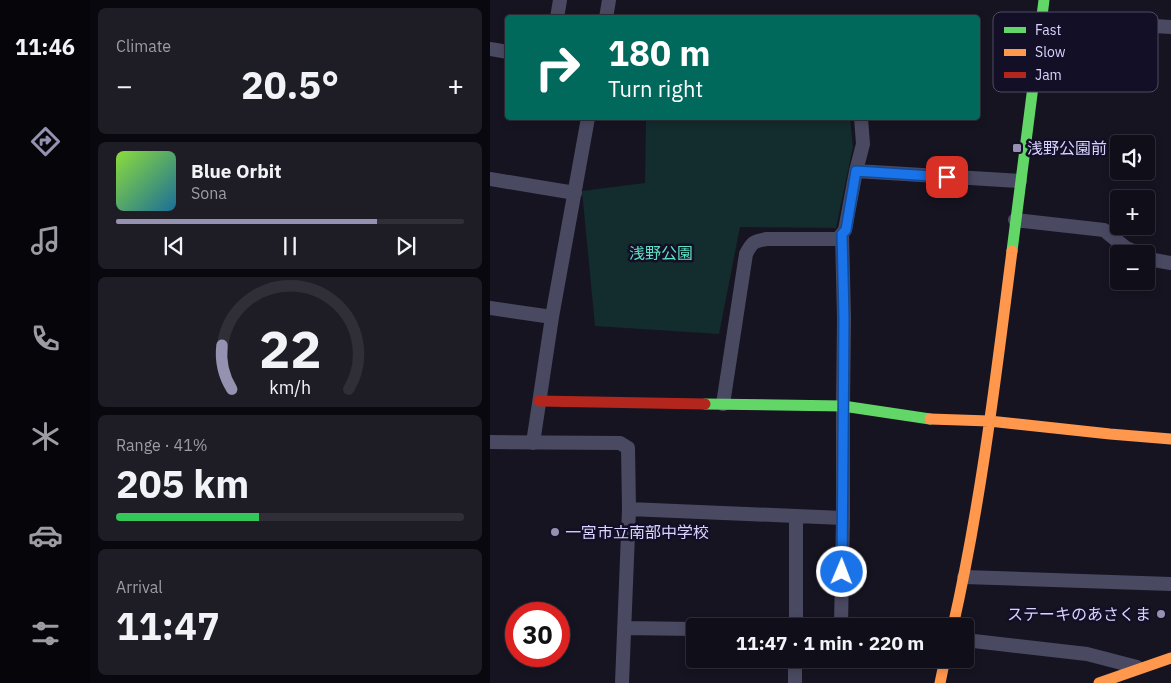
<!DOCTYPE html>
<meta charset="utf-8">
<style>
:root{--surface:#100f19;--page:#1e1d26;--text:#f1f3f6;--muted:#9c9ca2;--line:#302f38;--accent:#9591b1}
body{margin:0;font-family:"IBM Plex Sans","Noto Sans JP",sans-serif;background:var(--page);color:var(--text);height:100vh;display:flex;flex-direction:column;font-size:19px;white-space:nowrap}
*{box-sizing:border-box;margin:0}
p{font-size:16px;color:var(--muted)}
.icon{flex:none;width:28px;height:28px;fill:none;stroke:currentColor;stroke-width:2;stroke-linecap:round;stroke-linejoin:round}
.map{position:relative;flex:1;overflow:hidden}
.sheet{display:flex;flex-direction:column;gap:8px;padding:8px;background:#09080e;width:400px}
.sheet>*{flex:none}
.banner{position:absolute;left:15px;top:15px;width:475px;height:105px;border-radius:5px;box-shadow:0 2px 8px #0003,0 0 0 1px var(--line);background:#00695c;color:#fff;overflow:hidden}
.controls{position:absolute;left:620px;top:135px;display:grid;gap:10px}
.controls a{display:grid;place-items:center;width:45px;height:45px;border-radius:5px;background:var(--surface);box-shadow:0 2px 8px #0003,0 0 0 1px var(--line);font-size:25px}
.speed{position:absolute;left:15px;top:602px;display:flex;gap:10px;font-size:25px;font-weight:700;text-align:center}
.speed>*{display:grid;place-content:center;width:65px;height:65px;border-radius:50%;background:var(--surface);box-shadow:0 2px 8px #0003,0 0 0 1px var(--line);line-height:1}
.speed .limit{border:8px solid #d22;background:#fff;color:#111}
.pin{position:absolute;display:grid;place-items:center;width:42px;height:42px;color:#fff;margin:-21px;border-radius:10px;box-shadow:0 2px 8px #0006}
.me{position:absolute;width:55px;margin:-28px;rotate:1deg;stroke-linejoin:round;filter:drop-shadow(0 0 4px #0008)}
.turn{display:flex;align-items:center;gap:18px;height:105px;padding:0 20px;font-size:22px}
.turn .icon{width:65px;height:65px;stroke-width:2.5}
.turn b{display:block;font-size:35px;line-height:42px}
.big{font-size:38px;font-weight:800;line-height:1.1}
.sheet .card{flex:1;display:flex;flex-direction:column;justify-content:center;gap:8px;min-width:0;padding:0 18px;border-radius:8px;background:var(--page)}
.sheet .dial{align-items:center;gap:0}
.dial svg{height:130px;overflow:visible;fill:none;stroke:var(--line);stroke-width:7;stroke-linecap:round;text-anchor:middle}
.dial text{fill:var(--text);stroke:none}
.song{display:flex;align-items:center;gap:15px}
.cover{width:60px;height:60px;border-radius:8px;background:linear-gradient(135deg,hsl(90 70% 55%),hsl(200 70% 35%))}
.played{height:5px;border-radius:2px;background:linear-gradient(90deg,var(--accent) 75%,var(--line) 75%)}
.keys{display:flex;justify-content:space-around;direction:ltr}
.heat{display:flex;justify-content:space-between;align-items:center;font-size:28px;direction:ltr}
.charge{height:8px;border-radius:4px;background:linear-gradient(90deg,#34c759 41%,var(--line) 0)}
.trip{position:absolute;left:196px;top:618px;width:288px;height:50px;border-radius:5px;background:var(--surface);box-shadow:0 2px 8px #0003,0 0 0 1px var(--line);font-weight:800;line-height:50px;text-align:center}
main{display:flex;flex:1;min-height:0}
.tab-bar{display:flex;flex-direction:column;width:90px;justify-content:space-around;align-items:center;background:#06060a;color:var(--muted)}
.tab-bar .icon{width:35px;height:35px}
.tab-bar .current{color:var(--accent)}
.tab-bar b{font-size:22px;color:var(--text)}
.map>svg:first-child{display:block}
</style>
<main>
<nav class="tab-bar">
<b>11:46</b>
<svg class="icon current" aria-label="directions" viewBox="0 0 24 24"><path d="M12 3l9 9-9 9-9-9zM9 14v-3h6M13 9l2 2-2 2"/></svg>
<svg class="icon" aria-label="music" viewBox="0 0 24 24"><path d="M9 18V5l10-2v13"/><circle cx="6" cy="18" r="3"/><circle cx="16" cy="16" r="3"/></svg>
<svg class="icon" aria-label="phone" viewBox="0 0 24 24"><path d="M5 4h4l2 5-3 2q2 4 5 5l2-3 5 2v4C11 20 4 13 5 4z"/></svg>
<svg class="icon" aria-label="climate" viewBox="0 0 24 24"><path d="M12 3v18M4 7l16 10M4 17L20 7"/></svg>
<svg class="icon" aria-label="car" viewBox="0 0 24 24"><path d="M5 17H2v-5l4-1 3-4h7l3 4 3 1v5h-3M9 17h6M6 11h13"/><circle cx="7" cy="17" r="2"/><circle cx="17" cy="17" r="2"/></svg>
<svg class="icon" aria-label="filters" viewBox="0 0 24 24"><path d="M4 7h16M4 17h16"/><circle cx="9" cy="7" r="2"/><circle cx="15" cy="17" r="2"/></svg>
</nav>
<section class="sheet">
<div class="card"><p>Climate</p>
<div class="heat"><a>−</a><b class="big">20.5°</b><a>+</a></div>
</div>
<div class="card">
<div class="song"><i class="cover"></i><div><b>Blue Orbit</b><p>Sona</p></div></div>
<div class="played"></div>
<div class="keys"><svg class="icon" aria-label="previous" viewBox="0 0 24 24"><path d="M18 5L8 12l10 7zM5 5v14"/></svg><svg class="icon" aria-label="pause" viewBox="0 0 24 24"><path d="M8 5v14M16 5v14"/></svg><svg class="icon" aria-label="next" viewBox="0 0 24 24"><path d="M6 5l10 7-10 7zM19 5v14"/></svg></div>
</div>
<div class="card dial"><svg viewBox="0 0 100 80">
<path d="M14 69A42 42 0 1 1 86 69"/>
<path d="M14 69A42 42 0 0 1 8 42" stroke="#9591b1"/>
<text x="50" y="56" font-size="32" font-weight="700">22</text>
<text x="50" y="72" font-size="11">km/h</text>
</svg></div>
<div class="card"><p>Range · 41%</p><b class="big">205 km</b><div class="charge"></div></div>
<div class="card"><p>Arrival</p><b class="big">11:47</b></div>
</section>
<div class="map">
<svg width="681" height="683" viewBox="0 0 681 683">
<rect width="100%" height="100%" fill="#161421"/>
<path fill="#132c2d" d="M156,118H360L363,147L346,228L250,227L229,334L105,326L92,191L155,183Z"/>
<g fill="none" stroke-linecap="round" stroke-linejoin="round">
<path stroke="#4a4962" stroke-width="14" d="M67,18L70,0
M116,18L119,0
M551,24L616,23L681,27
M0,49L18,52
M366,171L530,181
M0,179L85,193
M525,220L614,230L636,248L651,254
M656,256L664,260L681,263
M0,308L62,317
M233,404L256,254C262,242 264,241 277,239H348L355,230L366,171L373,144L371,118
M0,442L130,443L138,448L139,509L132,683
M43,443L62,317L98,118
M139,509L353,518
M474,577L681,584
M306,626V516
M351,626L353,518V406L354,318L352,234
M134,628L205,629
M475,640L597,654L647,667
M305,683V659"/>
<path stroke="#63d668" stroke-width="11" d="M522,251L554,0
M215,404L353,406L440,419"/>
<path stroke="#ff974d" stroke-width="11" d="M440,419L499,421L620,434L681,439
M463,626C491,503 506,376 522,251
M450,683L455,659
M609,683L681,658"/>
<path stroke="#b3261e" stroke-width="11" d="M49,401L215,404"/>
</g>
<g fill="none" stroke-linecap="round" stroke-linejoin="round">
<g stroke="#114b97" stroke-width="12">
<path id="route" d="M352,572L354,318L352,234L356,230L366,171L457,177"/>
</g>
<use href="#route" stroke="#1a73e8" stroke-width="9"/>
</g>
<g fill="#9591b1" stroke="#130f26" stroke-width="2">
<rect x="522" y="143" width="10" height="10" rx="2.5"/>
<circle cx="65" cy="532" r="5"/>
<circle cx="671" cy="614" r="5"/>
</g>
<g text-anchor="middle" stroke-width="5" stroke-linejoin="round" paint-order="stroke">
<g font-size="16" fill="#d9d4ff" stroke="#130f26" text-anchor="start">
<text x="537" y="154">浅野公園前</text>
<text x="75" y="538">一宮市立南部中学校</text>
<text x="661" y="620" text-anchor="end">ステーキのあさくま</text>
</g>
<g font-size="16" fill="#5fe0c0" stroke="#130f26">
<text x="171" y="259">浅野公園</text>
</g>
</g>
<rect x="503" y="12" width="165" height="80" rx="8" fill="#130f26" stroke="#4e4a67" stroke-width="1"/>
<rect x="514" y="27" width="22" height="6" fill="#63d668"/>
<rect x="514" y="49" width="22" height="7" fill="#ff974d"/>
<rect x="514" y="72" width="22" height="6" fill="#b3261e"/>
<g font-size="14" fill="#d9d4ff">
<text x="545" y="35">Fast</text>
<text x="545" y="57">Slow</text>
<text x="545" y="80">Jam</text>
</g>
</svg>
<div class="controls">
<a><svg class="icon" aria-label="sound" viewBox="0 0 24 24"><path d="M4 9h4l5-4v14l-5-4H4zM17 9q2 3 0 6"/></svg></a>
<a>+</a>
<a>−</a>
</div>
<div class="speed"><div class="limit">30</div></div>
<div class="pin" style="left:457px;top:177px;background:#d93025"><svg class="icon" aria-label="arrive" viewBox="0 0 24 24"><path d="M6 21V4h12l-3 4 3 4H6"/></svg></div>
<svg class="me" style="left:352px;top:572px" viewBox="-20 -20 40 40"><circle r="17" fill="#1a73e8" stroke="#fff" stroke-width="3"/><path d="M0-11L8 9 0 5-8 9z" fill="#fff"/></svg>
<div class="trip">11:47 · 1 min · 220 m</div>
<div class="banner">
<div class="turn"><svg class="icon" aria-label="right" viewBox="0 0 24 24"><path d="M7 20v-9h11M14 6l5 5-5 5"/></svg><div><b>180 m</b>Turn right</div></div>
</div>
</div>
</main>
